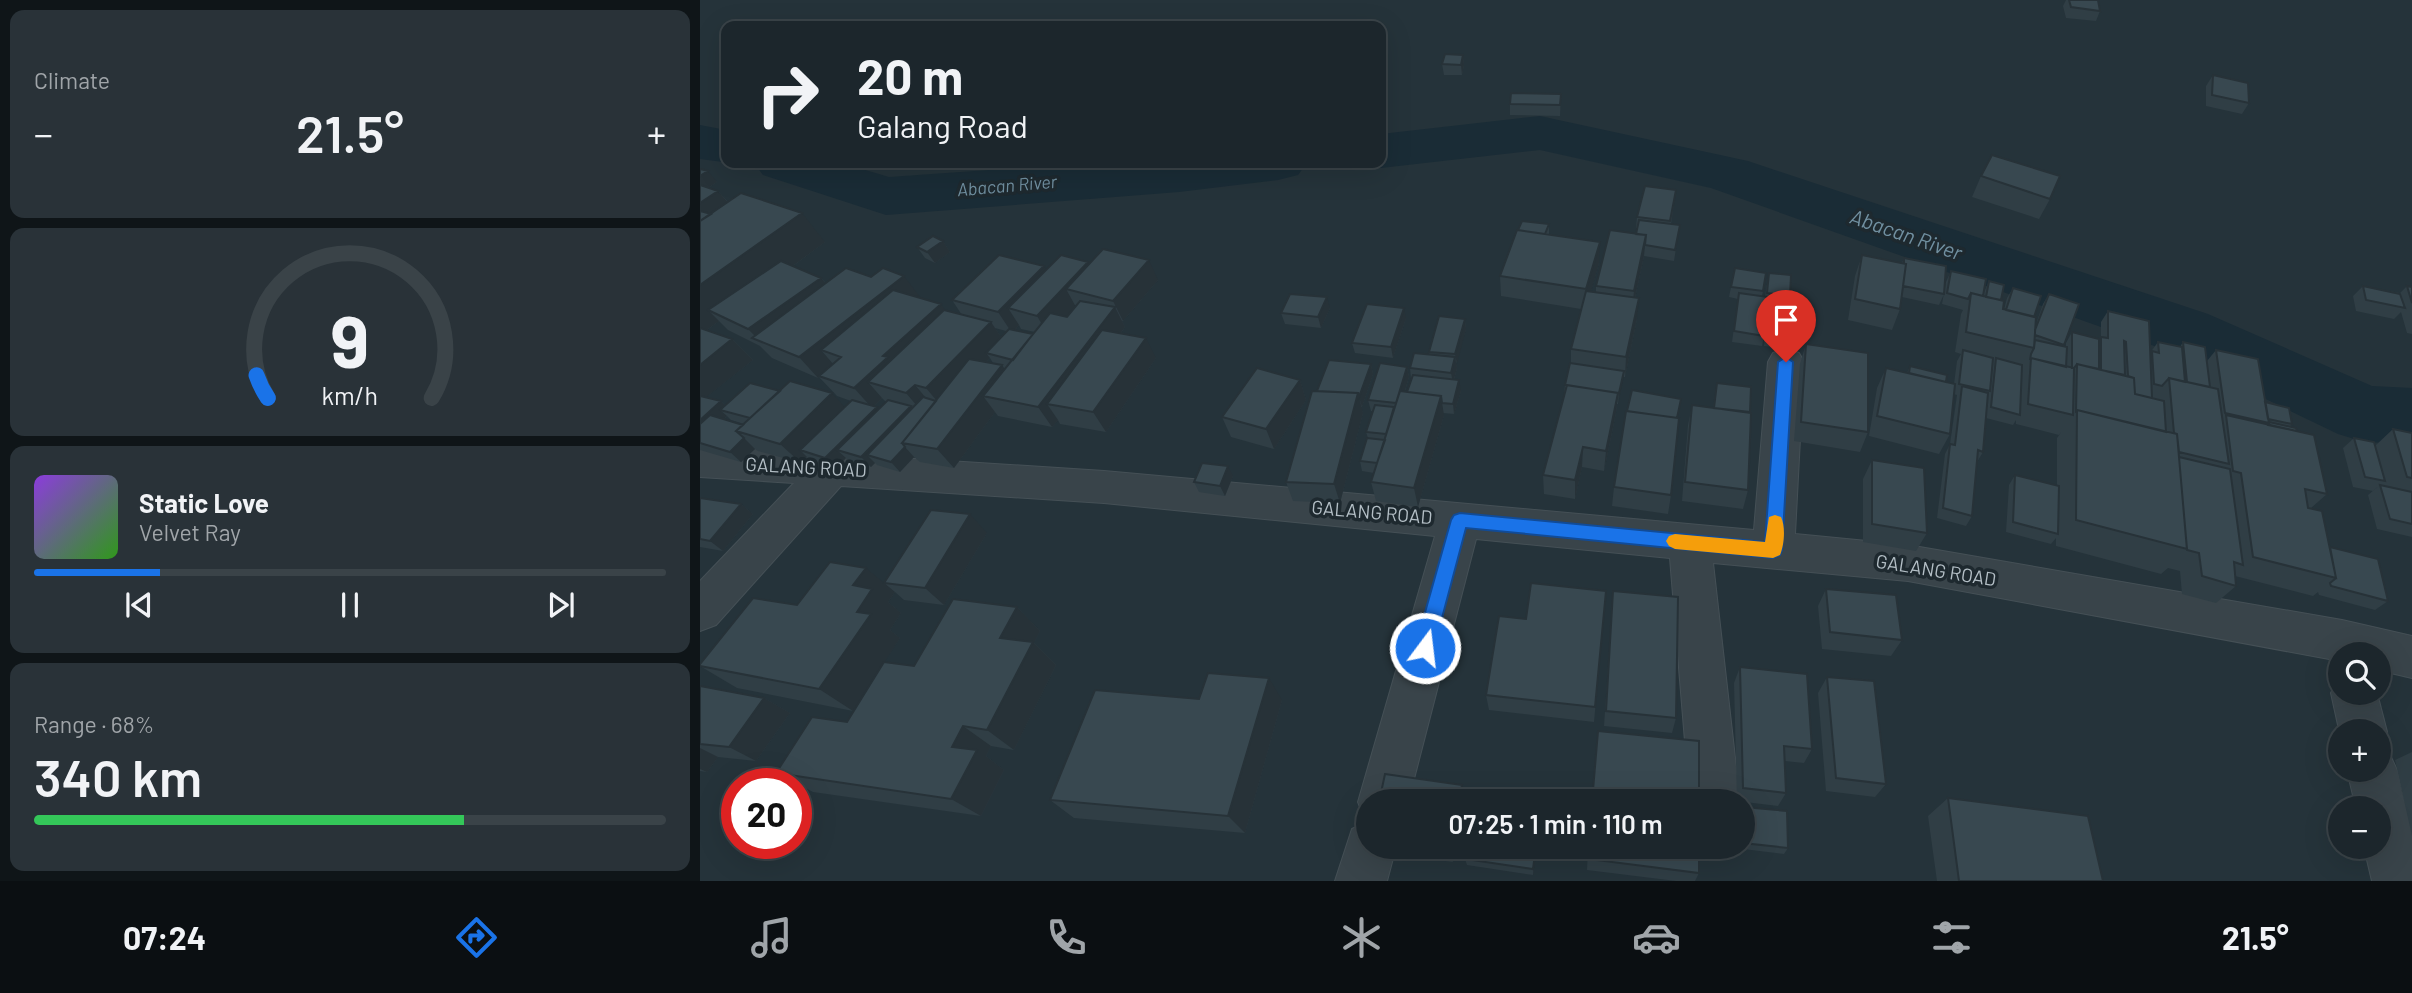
<!DOCTYPE html>
<meta charset="utf-8">
<style>
:root{--surface:#1c262c;--page:#293238;--text:#f1f3f6;--muted:#a0a5a9;--line:#3a4348;--accent:#1a73e8}
body{margin:0;font-family:Barlow,sans-serif;background:var(--page);color:var(--text);height:100vh;display:flex;flex-direction:column;font-size:26px;white-space:nowrap}
*{box-sizing:border-box;margin:0}
p{font-size:23px;color:var(--muted)}
.icon{flex:none;width:38px;height:38px;fill:none;stroke:currentColor;stroke-width:2;stroke-linecap:round;stroke-linejoin:round}
.map{position:relative;flex:1;overflow:hidden}
.panel{display:flex;flex-direction:column;gap:10px;padding:10px;background:#0f1518;width:700px}
.panel>*{flex:none}
.top-card{position:absolute;left:21px;top:21px;width:665px;height:147px;border-radius:14px;box-shadow:0 7px 28px #0002,0 0 0 2px var(--line);background:#1c262c;color:var(--text);overflow:hidden}
.buttons{position:absolute;left:1628px;top:642px;display:grid;gap:14px}
.buttons a{display:grid;place-items:center;width:63px;height:63px;border-radius:50%;background:var(--surface);box-shadow:0 7px 28px #0002,0 0 0 2px var(--line);font-size:35px}
.speed{position:absolute;left:21px;top:768px;display:flex;gap:14px;font-size:35px;font-weight:700;text-align:center}
.speed>*{display:grid;place-content:center;width:91px;height:91px;border-radius:50%;background:var(--surface);box-shadow:0 7px 28px #0002,0 0 0 2px var(--line);line-height:1}
.speed .limit{border:10px solid #d22;background:#fff;color:#111}
.pin{position:absolute;display:grid;place-items:center;width:60px;height:60px;color:#fff;margin:-72px -30px;border-radius:50% 50% 50% 0;rotate:-45deg;box-shadow:0 0 7px #0007}
.pin .icon{rotate:45deg}
.me{position:absolute;width:77px;margin:-38px;rotate:15deg;stroke-linejoin:round;filter:drop-shadow(0 0 5px #0008)}
.turn{display:flex;align-items:center;gap:24px;height:147px;padding:0 21px;font-size:32px}
.turn .icon{width:91px;height:91px;stroke-width:2.5}
.turn b{display:block;font-size:49px;line-height:60px}
.big{font-size:52px;font-weight:600;line-height:1.1}
.panel .tile{flex:1;display:flex;flex-direction:column;justify-content:center;gap:10px;min-width:0;padding:0 24px;border-radius:14px;background:var(--page)}
.panel .dial{align-items:center;gap:0}
.dial svg{height:182px;overflow:visible;fill:none;stroke:var(--line);stroke-width:7;stroke-linecap:round;text-anchor:middle}
.dial text{fill:var(--text);stroke:none}
.song{display:flex;align-items:center;gap:21px}
.cover{width:84px;height:84px;border-radius:10px;background:linear-gradient(135deg,hsl(270 70% 55%),hsl(110 70% 35%))}
.played{height:7px;border-radius:4px;background:linear-gradient(90deg,var(--accent) 20%,var(--line) 20%)}
.keys{display:flex;justify-content:space-around;direction:ltr}
.heat{display:flex;justify-content:space-between;align-items:center;font-size:38px;direction:ltr}
.charge{height:10px;border-radius:5px;background:linear-gradient(90deg,#34c759 68%,var(--line) 0)}
.trip{position:absolute;left:656px;top:789px;width:399px;height:70px;border-radius:35px;background:var(--surface);box-shadow:0 7px 28px #0002,0 0 0 2px var(--line);font-weight:600;line-height:70px;text-align:center}
.dock{display:flex;height:112px;justify-content:space-around;align-items:center;background:#0b0f12;color:var(--muted)}
.dock .icon{width:49px;height:49px}
.dock .selected{color:var(--accent)}
.dock b{font-size:32px;color:var(--text)}
main{display:flex;flex:1;min-height:0}
.map>svg:first-child{display:block}
</style>
<main>
<section class="panel">
<div class="tile"><p>Climate</p>
<div class="heat"><a>−</a><b class="big">21.5°</b><a>+</a></div>
</div>
<div class="tile dial"><svg viewBox="0 0 100 80">
<path d="M14 69A42 42 0 1 1 86 69"/>
<path d="M14 69A42 42 0 0 1 9 59" stroke="#1a73e8"/>
<text x="50" y="56" font-size="32" font-weight="700">9</text>
<text x="50" y="72" font-size="11">km/h</text>
</svg></div>
<div class="tile">
<div class="song"><i class="cover"></i><div><b>Static Love</b><p>Velvet Ray</p></div></div>
<div class="played"></div>
<div class="keys"><svg class="icon" aria-label="previous" viewBox="0 0 24 24"><path d="M18 5L8 12l10 7zM5 5v14"/></svg><svg class="icon" aria-label="pause" viewBox="0 0 24 24"><path d="M8 5v14M16 5v14"/></svg><svg class="icon" aria-label="next" viewBox="0 0 24 24"><path d="M6 5l10 7-10 7zM19 5v14"/></svg></div>
</div>
<div class="tile"><p>Range · 68%</p><b class="big">340 km</b><div class="charge"></div></div>
</section>
<div class="map">
<svg width="1712" height="881" viewBox="0 0 1712 881">
<rect width="100%" height="100%" fill="#25333a"/>
<g fill="none" stroke-linecap="round" stroke-linejoin="round">
<path fill="#1a2c36" fill-rule="evenodd" d="M840,116L1048,161L1508,314L1672,386L1712,388V444L1664,442L1638,434L1460,348L1011,188L840,150L681,168L661,163H681V134Z
M0,125L26,130V163H31L0,159Z
M54,163H142L189,177L388,163H607L598,175L578,180L479,192L186,215L63,175Z"/>
<g stroke="#455056" stroke-width="2">
<path id="minor" d="M1086,349L1099,353L1104,362L1095,534L1208,545L1642,620L1712,636V678L1678,670V654H1640V661L1208,581L1013,563L1040,802H990L970,558L776,539L708,802H668V821L665,820L658,802L735,536L404,503L141,486L16,625L0,631V581L94,483L0,477V445L404,471L1054,530L1068,362L1073,353Z
M1640,676V693H1677L1687,732L1680,749L1689,753L1697,770L1712,831V881H1672L1664,847H1678V808H1656L1647,770H1678V732H1640V734L1631,693Z
M668,822V847H696L687,881H635L652,829Z"/>
</g>
<use href="#minor" fill="#39444a" fill-rule="evenodd"/>
</g>
<path fill="#303e45" fill-rule="evenodd" d="M1366,0H1398L1400,11L1396,21L1366,18L1363,6Z
M763,55L764,65L762,75H744L742,64Z
M1513,75L1549,103L1542,114L1506,106V86Z
M861,94L860,116L810,115V104Z
M0,169L17,182L8,188L18,191L28,202L125,242L93,266L121,278L126,283L220,297L219,298L245,310L262,315L252,300L346,270L390,264L458,280L423,321H422L425,327L421,333L456,358L406,432L360,424L358,420L352,427L298,416L295,412L254,468L220,462L214,457L200,472L177,465L175,463L171,467L147,460L146,458L136,468L111,461L107,457L101,463L58,451L55,449L41,462L0,450ZM19,321L28,330L60,346L72,358L118,378L119,377L137,396L151,401L145,407L80,391L25,405L21,401L6,397L53,360L32,339L7,330ZM319,325L321,329L335,332L333,334L315,330ZM295,328L306,331L301,337ZM290,358L293,363L286,362ZM182,398L186,402L178,409L174,406ZM27,416L31,420L44,424L43,425L24,419Z
M1281,176L1350,199L1339,219L1272,197Z
M976,190L971,224L978,236L974,261L944,256L935,298L937,319L925,377H923L918,404H917L916,413L904,471L882,467L875,499L844,494L843,475L864,395L865,385L871,363V349L881,309L801,296L800,276L849,224V235L899,263L891,291L896,292V286L936,234L937,228H936L937,217Z
M243,241L250,252L235,263L225,258L217,247Z
M1162,255L1202,263L1204,258L1244,294L1239,305L1202,297L1200,309L1192,330L1148,320L1155,276Z
M1035,268L1063,291L1062,296H1065L1069,273L1091,275L1089,298L1090,339L1087,349L1064,346L1067,304L1064,336L1062,346L1032,342L1038,299L1029,297Z
M1251,271L1284,292L1289,281L1301,300L1303,309L1304,310L1307,298L1313,288L1334,317L1336,324L1343,304L1349,294L1379,304L1363,346L1366,347V343L1372,332L1399,340L1401,337V322L1408,311L1450,353L1458,342L1480,347L1483,342L1507,361L1516,350L1565,402L1592,424L1590,426L1597,431L1627,494L1611,508L1630,547L1688,601L1675,610L1619,595L1618,592L1613,596L1535,576L1536,586L1516,603L1482,594L1480,571L1468,568L1461,574L1356,546V538L1351,544L1306,532L1309,485L1315,475L1357,486V438L1362,431L1359,435L1316,424V420L1313,425L1286,418L1283,452L1277,462L1272,516L1266,526L1237,518L1245,454L1250,444L1257,395L1254,394L1250,434L1239,454L1169,436L1177,388L1186,368L1207,373L1210,366L1246,382L1254,384L1257,361L1261,354L1255,352L1261,314L1263,310L1242,304L1246,282Z
M1663,286L1700,293L1707,286L1712,287V334L1707,333L1701,312L1694,319L1656,311L1653,296Z
M630,308L621,328L585,324L581,313Z
M706,318L693,358L655,353L652,343Z
M765,319L766,329L756,364L757,368L754,380L761,391L754,414L743,413L744,415L718,507L676,501L671,482L674,473L662,471L660,461L668,438L666,432L673,411H671L668,400L707,367L709,377L705,391L707,392L711,379L710,368L729,355V352Z
M1106,344L1168,432L1160,452L1094,441L1100,364Z
M671,364L673,374L662,407H661L663,413L640,503L593,501L586,482L617,391Z
M600,380L606,400L574,449L531,437L522,417Z
M1017,383L1050,412L1048,490L1043,509L982,501L988,425L992,405L1013,408Z
M977,418L971,495L968,514L912,506L914,487Z
M1693,429L1712,433V537L1677,529L1668,495L1680,485L1673,491L1653,487L1643,448L1654,438L1675,446Z
M1172,460L1227,533L1216,551L1163,542V479Z
M533,476L525,496L499,492L494,482Z
M0,498L41,504L53,514L23,551L0,547Z
M287,533L244,605L204,600L195,592L188,602L201,613L190,630L200,638L184,662L214,666L317,607L340,631L334,643L356,665L314,750L291,746L286,756L304,770L281,816L113,792L76,773L147,722L172,681L153,711L37,688L0,666L97,605L184,583Z
M1126,589L1202,640L1191,656L1122,649L1118,606Z
M906,591L894,722L789,710L786,695Z
M913,591L976,718L972,733L904,726Z
M1040,667L1112,749L1104,763L1085,761L1086,793L1078,806L1037,801L1034,683Z
M1127,677L1186,784L1175,797L1126,791L1118,693Z
M0,686L64,698L90,713L56,761L18,757L7,772L0,771Z
M499,699L582,700L545,833L374,818L350,800Z
M1712,752V836L1695,760Z
M1248,798L1403,881H1237L1228,816Z
M1043,807L1088,848L1084,854L1035,848V847H1043Z
M673,847H756L753,862L676,852Z
M837,847L833,875L767,865L765,859Z
M888,847L999,873L995,881H976L887,870Z"/>
<path fill="#273238" d="M763,55L764,65L762,75L761,65Z
M8,171L17,182L0,193V176Z
M18,191L36,212L0,217V203Z
M102,213L125,242L24,317L8,310L19,321L0,335V285Z
M946,235L944,256L932,312L934,291Z
M243,241L250,252L235,263L227,252Z
M900,242L899,263L886,310V289Z
M449,260L458,280L423,321L413,301Z
M388,262L399,282L366,289L376,307L349,336L337,316Z
M344,266L356,287L308,308L319,325L312,333L298,312Z
M204,276L220,297L142,358L141,357L121,350L134,365L118,378L99,357Z
M121,278L138,298L59,340L48,329Z
M627,297L630,308L621,328L618,317Z
M939,298L937,319L925,377L926,357Z
M241,304L255,325L168,382L182,398L172,408L154,388L183,356Z
M415,307L425,327L367,407L347,404L358,420L352,427L338,407Z
M704,308L706,318L693,358L691,347Z
M765,319L766,329L757,364L755,354Z
M291,322L305,343L286,353L290,358L242,407L226,388Z
M446,338L456,358L406,432L393,412Z
M32,339L53,360L0,402V365Z
M755,357L757,368L753,383L751,373Z
M671,364L673,374L662,407L659,397Z
M302,365L316,385L283,396L295,412L254,468L237,449Z
M707,367L709,377L698,413L696,403Z
M924,371L923,381L918,404L919,393Z
M600,380L606,400L574,449L566,429Z
M759,380L761,391L754,414L753,404Z
M215,385L232,405L223,413L206,393Z
M132,393L150,413L100,450L107,457L101,463L80,444Z
M658,393L663,413L640,503L634,484Z
M918,393L916,413L904,471L906,451Z
M741,396L744,415L718,507L714,488Z
M21,401L32,412L20,410L27,416L0,441V420Z
M211,406L220,417L167,455L175,463L171,467L161,457Z
M177,407L186,418L137,450L146,458L136,468L125,458Z
M44,438L55,449L41,462L30,452Z
M205,447L214,457L200,472L191,462Z
M883,447L882,467L875,499V480Z
M528,466L533,476L525,496L520,486Z
M41,504L53,514L23,551L10,541Z
M270,514L287,533L244,605L225,588Z
M166,568L195,592L188,602L201,613L190,630L200,638L153,711L119,689L157,612L153,585Z
M317,607L340,631L334,643L356,665L314,750L287,730L300,638Z
M569,678L582,700L545,833L528,816Z
M64,698L90,713L56,761L29,747Z
M263,726L291,746L286,756L304,770L281,816L251,799L252,747Z
M0,748L18,757L7,772L0,769Z
M762,785L765,798V802H759Z
M750,847H756L753,862L749,851Z
M836,847H837L833,875V869Z"/>
<path fill="#384850" stroke="#273238" stroke-width="2" d="M1369,0H1398L1400,11L1371,7Z
M745,54L763,55L761,65L742,64Z
M1513,75L1548,83L1549,103L1512,95Z
M811,93L861,94L860,105L810,104Z
M1292,155L1360,176L1350,199L1281,176Z
M0,169L8,171L0,176Z
M0,185L18,191L0,203Z
M945,186L976,190L970,221L937,217Z
M41,193L102,213L0,285V221Z
M0,211L11,214L0,221Z
M939,220L980,225L975,250L945,245L946,235L936,234Z
M822,221L849,224L845,234L818,230Z
M817,230L900,242L886,289L800,276Z
M910,230L946,235L934,291L896,286Z
M233,236L243,241L227,252L217,247Z
M403,249L449,260L413,301L366,289Z
M299,255L344,266L298,312L252,300Z
M361,255L388,262L337,316L308,308Z
M1162,255L1206,264L1200,309L1155,299Z
M1204,258L1246,266L1244,294L1203,286L1206,264H1204Z
M81,261L121,278L48,329L8,310Z
M146,268L171,277L183,268L204,276L99,357L52,338Z
M1035,268L1066,273L1063,291L1031,287Z
M1251,271L1286,279L1283,296L1271,293L1268,299L1247,293Z
M1069,273L1091,275L1090,296L1067,293Z
M1289,281L1304,285L1301,300L1286,297Z
M1663,286L1700,294L1705,308L1666,300Z
M1707,286L1712,287V303Z
M1313,288L1341,296L1334,317L1306,310Z
M193,290L241,304L183,356L188,357L154,388L119,376L141,357L121,350Z
M886,291L939,298L926,357L871,349Z
M1039,293L1068,297L1064,336L1034,331Z
M1271,293L1304,301L1303,309L1336,317L1334,348L1266,332Z
M590,294L627,297L618,317L581,313Z
M1349,294L1379,304L1364,345L1335,335V330Z
M1070,295L1093,299L1090,339L1067,335Z
M380,301L415,307L338,407L283,396L350,313L367,317Z
M667,304L704,308L691,347L652,343Z
M244,310L291,322L226,388L215,385L206,393L168,382Z
M1408,311L1449,321L1452,398L1435,394L1434,378L1428,376L1426,342L1424,341L1425,375L1401,370V337L1408,338Z
M739,316L765,319L755,354L729,352Z
M0,328L32,339L0,365Z
M309,329L333,334L313,360L286,353Z
M402,330L446,338L393,412L347,404Z
M1372,332L1399,339V369L1377,364L1374,368H1372Z
M1335,340L1367,347L1366,367L1331,358L1330,360L1331,354L1334,348Z
M1458,342L1482,347L1485,382L1469,378L1462,386L1454,384L1452,351L1459,353Z
M1483,342L1505,347L1510,387L1487,382Z
M1106,344L1168,353V432L1101,422Z
M1263,350L1293,358L1290,391L1259,384Z
M1516,350L1558,359L1569,423L1525,413Z
M714,353L755,357L751,373L710,368Z
M1296,358L1322,365L1320,415L1291,407Z
M1331,358L1374,368L1373,415L1328,404Z
M269,359L302,365L237,449L202,443Z
M629,360L671,364L659,397L658,393L617,391Z
M680,363L707,367L696,403L668,400Z
M870,363L924,371L919,393L865,385Z
M1377,364L1434,378L1435,394L1464,401L1466,432L1377,410L1376,411Z
M1210,366L1247,375L1246,382L1209,373Z
M557,368L600,380L566,429L522,417Z
M1186,368L1255,384L1250,434L1177,416Z
M713,375L759,380L753,404L742,403L741,396L707,392Z
M1469,378L1518,389L1529,464L1479,452L1477,434L1474,433Z
M90,381L132,393L80,444L36,431Z
M50,383L80,391L50,418L20,410Z
M1017,383L1051,387L1050,412L1014,408Z
M867,385L918,393L906,451L883,447L875,480L843,475Z
M1262,386L1288,393L1283,452L1278,450L1272,516L1243,508L1250,444L1255,445Z
M932,390L981,399L977,418L927,411Z
M612,391L658,393L634,484L586,482Z
M700,391L741,396L714,488L671,482Z
M0,396L21,401L0,420Z
M223,397L236,401L202,443L205,447L191,462L167,455Z
M152,400L177,407L125,458L100,450Z
M188,400L211,406L161,457L137,450Z
M1565,402L1589,408L1592,424L1568,419Z
M675,405L694,407L686,434L666,432Z
M992,405L1051,413L1048,490L985,482Z
M1377,410L1477,434L1487,549L1376,520Z
M926,411L979,418L971,495L914,487Z
M10,415L43,425L36,431L44,438L30,452L0,443V424Z
M1526,415L1614,435L1627,494L1605,489L1608,508L1622,511L1636,578L1553,557L1541,473L1533,471Z
M1569,422L1596,428L1597,431L1568,425Z
M1693,429L1712,433V478L1707,477Z
M667,438L685,440L677,463L660,461Z
M1654,438L1674,442L1685,481L1665,477Z
M1479,457L1530,469L1543,565L1534,562L1536,586L1502,576L1499,553L1487,550Z
M1172,460L1224,468L1227,533L1172,524Z
M502,463L528,466L520,486L494,482Z
M1315,475L1359,486L1358,534L1313,522Z
M1680,485L1712,492V524L1690,519Z
M0,498L41,504L10,541L0,539Z
M231,510L270,514L225,588L184,583Z
M1630,547L1678,559L1688,601L1631,586L1630,583L1636,578Z
M130,562L166,568L153,585L172,589L157,612L171,614L119,689L0,666V664L53,598L97,605Z
M831,583L906,591L895,707L786,695L799,616L826,619Z
M1126,589L1196,595L1202,640L1130,632Z
M913,591L978,597L976,718L906,711Z
M253,599L317,607L300,638L333,642L287,730L263,726L252,747L277,750L251,799L76,773L112,717L147,722L184,662L214,666Z
M1040,667L1107,674L1112,749L1084,746L1086,793L1043,788Z
M508,673L569,678L528,816L350,800L395,690L499,699Z
M1127,677L1174,681L1186,784L1136,778Z
M0,686L64,698L29,747L0,744Z
M898,731L999,741V802H892Z
M685,774L762,785L759,802H679Z
M1248,798L1388,816L1403,881H1259Z
M1043,807L1087,811L1088,848L1043,843Z
M721,847H750L749,851Z
M767,847H836L833,869L765,859Z
M889,847H999V873L888,859Z"/>
<path fill="#1a73e8" stroke="#114b97" stroke-width="2" d="M1086,357L1093,362L1082,550L1080,555L1073,558L766,528L734,648L731,654L725,657L718,654L715,648L751,520L754,515L760,513L1065,542L1078,362Z"/>
<path fill="#f59e0b" d="M1075,515L1081,517C1086,527 1084,546 1080,555L1073,558L975,549L969,546L966,541L969,536L975,534L1065,542L1069,517Z"/>
<g text-anchor="middle" stroke-width="7" stroke-linejoin="round" paint-order="stroke">
<g font-size="18" font-style="italic" fill="#7190a1" stroke="#1e292f">
<text transform="translate(307 186) rotate(-5)" y="6">Abacan River</text>
</g>
<g font-size="19" fill="#b4bfc6" stroke="#1e292f">
<text transform="translate(106 467) rotate(3)" y="7">GALANG ROAD</text>
<text transform="translate(672 512) rotate(5)" y="7">GALANG ROAD</text>
<text transform="translate(1236 570) rotate(9)" y="7">GALANG ROAD</text>
</g>
<g font-size="21" font-style="italic" fill="#7190a1" stroke="#1e292f">
<text transform="translate(1206 235) rotate(19)" y="7">Abacan River</text>
</g>
</g>
</svg>
<div class="buttons">
<a><svg class="icon" aria-label="search" viewBox="0 0 24 24"><circle cx="10" cy="10" r="6"/><path d="M15 15l6 6"/></svg></a>
<a>+</a>
<a>−</a>
</div>
<div class="speed"><div class="limit">20</div></div>
<div class="pin" style="left:1086px;top:362px;background:#d93025"><svg class="icon" aria-label="arrive" viewBox="0 0 24 24"><path d="M6 21V4h12l-3 4 3 4H6"/></svg></div>
<svg class="me" style="left:725px;top:648px" viewBox="-20 -20 40 40"><circle r="17" fill="#1a73e8" stroke="#fff" stroke-width="3"/><path d="M0-11L8 9 0 5-8 9z" fill="#fff"/></svg>
<div class="trip">07:25 · 1 min · 110 m</div>
<div class="top-card">
<div class="turn"><svg class="icon" aria-label="right" viewBox="0 0 24 24"><path d="M7 20v-9h11M14 6l5 5-5 5"/></svg><div><b>20 m</b>Galang Road</div></div>
</div>
</div>
</main>
<nav class="dock">
<b>07:24</b>
<svg class="icon selected" aria-label="directions" viewBox="0 0 24 24"><path d="M12 3l9 9-9 9-9-9zM9 14v-3h6M13 9l2 2-2 2"/></svg>
<svg class="icon" aria-label="music" viewBox="0 0 24 24"><path d="M9 18V5l10-2v13"/><circle cx="6" cy="18" r="3"/><circle cx="16" cy="16" r="3"/></svg>
<svg class="icon" aria-label="phone" viewBox="0 0 24 24"><path d="M5 4h4l2 5-3 2q2 4 5 5l2-3 5 2v4C11 20 4 13 5 4z"/></svg>
<svg class="icon" aria-label="climate" viewBox="0 0 24 24"><path d="M12 3v18M4 7l16 10M4 17L20 7"/></svg>
<svg class="icon" aria-label="car" viewBox="0 0 24 24"><path d="M5 17H2v-5l4-1 3-4h7l3 4 3 1v5h-3M9 17h6M6 11h13"/><circle cx="7" cy="17" r="2"/><circle cx="17" cy="17" r="2"/></svg>
<svg class="icon" aria-label="filters" viewBox="0 0 24 24"><path d="M4 7h16M4 17h16"/><circle cx="9" cy="7" r="2"/><circle cx="15" cy="17" r="2"/></svg>
<b>21.5°</b>
</nav>
